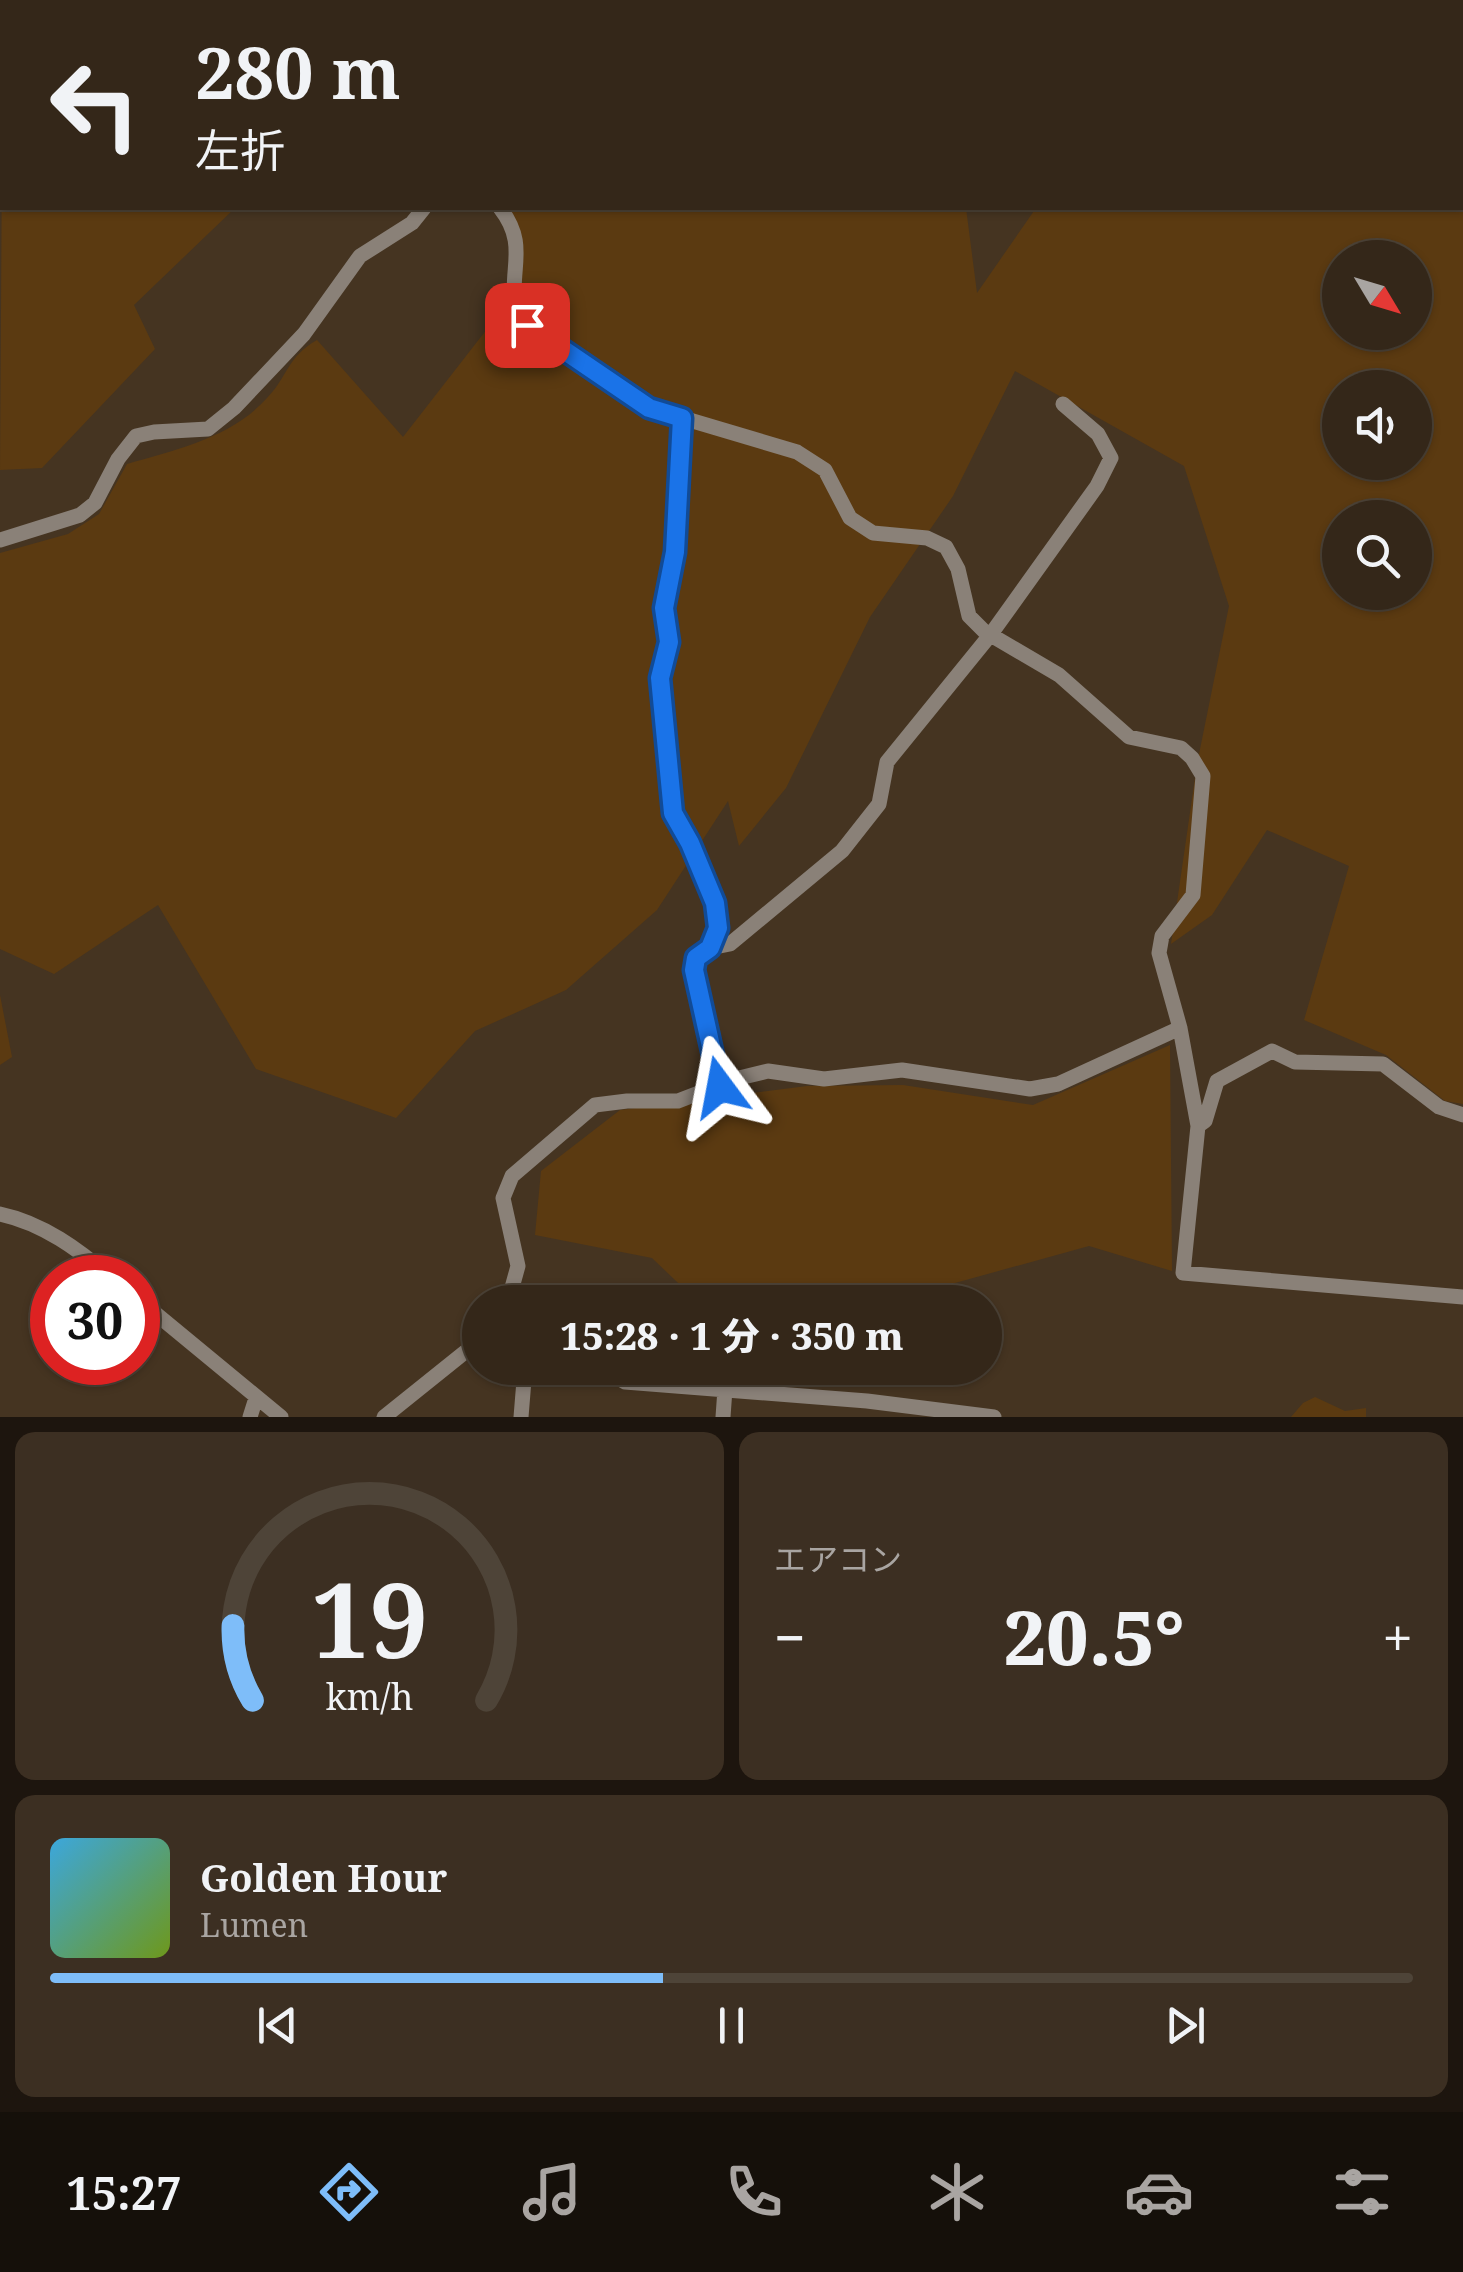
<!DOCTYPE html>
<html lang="ja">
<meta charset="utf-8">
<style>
:root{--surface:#342719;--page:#3c2f22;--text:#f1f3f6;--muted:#a9a5a2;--line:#4e4438;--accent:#7ebdf9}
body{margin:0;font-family:"Noto Serif","Noto Sans JP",serif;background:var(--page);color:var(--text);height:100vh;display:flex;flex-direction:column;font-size:38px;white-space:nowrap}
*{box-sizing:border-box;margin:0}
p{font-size:32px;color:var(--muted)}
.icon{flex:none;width:55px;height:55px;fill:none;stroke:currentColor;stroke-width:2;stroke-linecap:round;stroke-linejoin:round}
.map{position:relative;height:1417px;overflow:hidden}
.panel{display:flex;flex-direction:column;gap:15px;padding:15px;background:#1d150e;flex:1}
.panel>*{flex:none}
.banner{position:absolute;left:0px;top:0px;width:1465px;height:210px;box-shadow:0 2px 8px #0004,0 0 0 2px var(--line);background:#342719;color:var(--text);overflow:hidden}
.needle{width:65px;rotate:128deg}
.tools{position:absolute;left:1322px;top:240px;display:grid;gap:20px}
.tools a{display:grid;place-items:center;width:110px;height:110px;border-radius:50%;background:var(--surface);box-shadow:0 2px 8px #0004,0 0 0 2px var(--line);font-size:50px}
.speed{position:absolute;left:30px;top:1255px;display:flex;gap:20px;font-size:50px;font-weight:700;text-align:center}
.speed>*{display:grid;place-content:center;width:130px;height:130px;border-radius:50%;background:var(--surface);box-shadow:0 2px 8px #0004,0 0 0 2px var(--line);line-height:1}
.speed .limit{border:15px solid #d22;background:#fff;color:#111}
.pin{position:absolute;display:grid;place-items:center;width:85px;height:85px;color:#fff;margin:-42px;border-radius:20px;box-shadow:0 5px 15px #0006}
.me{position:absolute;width:110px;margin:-55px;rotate:347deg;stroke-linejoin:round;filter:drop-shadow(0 0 8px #0008)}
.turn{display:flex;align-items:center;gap:35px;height:210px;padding:0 30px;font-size:45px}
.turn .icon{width:130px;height:130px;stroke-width:2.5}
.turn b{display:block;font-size:70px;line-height:85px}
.big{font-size:75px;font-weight:800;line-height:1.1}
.panel .widget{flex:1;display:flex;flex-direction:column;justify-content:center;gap:15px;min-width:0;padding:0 35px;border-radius:20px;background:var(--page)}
.panel .dial{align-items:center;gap:0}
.dial svg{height:260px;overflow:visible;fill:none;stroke:var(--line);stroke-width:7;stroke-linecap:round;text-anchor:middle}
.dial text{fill:var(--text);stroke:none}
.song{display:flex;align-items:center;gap:30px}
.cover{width:120px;height:120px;border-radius:15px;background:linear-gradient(135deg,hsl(200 70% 55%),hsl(80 70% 35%))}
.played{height:10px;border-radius:5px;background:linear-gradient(90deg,var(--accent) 45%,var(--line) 45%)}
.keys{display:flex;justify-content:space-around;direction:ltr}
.heat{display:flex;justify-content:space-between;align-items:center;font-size:55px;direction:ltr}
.panel .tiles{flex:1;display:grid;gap:15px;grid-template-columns:1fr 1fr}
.widget:last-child{grid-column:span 2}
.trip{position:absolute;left:462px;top:1285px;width:540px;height:100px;border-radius:50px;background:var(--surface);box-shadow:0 2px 8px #0004,0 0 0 2px var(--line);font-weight:800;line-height:100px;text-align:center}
.dock{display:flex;height:160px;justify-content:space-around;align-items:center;background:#15100a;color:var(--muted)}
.dock .icon{width:70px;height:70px}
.dock .on{color:var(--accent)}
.dock b{font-size:45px;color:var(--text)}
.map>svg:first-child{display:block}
</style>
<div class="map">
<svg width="1463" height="1417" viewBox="0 0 1463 1417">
<rect width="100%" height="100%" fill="#453421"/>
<path fill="#5b3a11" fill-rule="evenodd" d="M51,0H442V2Z
M533,0L559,1L912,0L533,2Z
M1463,23V1104L1445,1101L1386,1055L1304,1020L1349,866L1267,830L1212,915L1171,944L1197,764L1229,606L1184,466L1015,371L953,496L870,617L786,788L739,846L728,801L657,910L566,990L475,1031L396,1118L256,1069L158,905L54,974L0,949V553L68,534L99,514L127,464C177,449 231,438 267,398C289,375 286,358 317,340L403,437L512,297L517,240L497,208H966L977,293L1036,208L1130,211L1135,208H1462ZM1340,258H1415V332H1340ZM1340,388H1415V462H1340ZM1340,518H1415V592H1340Z
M2,149V208H235L134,305L155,349L42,468L0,470Z
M0,995L12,1057L0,1065Z
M1170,1045L1172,1271L1089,1246L886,1302H698L652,1258L535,1235L541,1171L620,1110L807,1086L903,1085L1033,1105Z
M1315,1397L1345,1411L1366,1408V1417H1291L1303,1403Z"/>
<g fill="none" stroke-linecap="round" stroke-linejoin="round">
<path stroke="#8a8178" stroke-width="15" d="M37,0L40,2
M433,0V2
M97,2L99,0
M1310,2L1312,0
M0,29L2,28
M500,208C532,249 504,273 519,319L649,408L797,452L825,470L850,518L873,533L927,538L946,547L958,569L969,616L984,631L1059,675L1129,737L1181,748L1192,758L1203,776L1193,895L1162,936L1159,953L1180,1028L1198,1126L1183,1273L1463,1297
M682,418L675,552L664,608L669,642L660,678L673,813L690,843L715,903L718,927L710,948L696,958L694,970L720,1087
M0,540L80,515L95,503L118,459L136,436L154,432L208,429L234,408L304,334L360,256L412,223L424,208
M710,948L730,944L842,851L879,804L887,762L991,634L1097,486L1111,458L1098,434L1063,404
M1198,1126L1205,1121L1217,1081L1272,1051L1295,1062L1383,1064L1439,1107L1463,1115
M0,1214C43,1223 79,1250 112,1278
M138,1299L281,1417
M508,1302L518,1266L503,1198L512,1176L595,1105L627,1101H678L735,1079L768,1071L824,1079L902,1070L1030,1089L1058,1084L1180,1028
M601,1368L625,1382L867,1401L994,1417
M250,1417L256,1398
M384,1417L480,1340
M521,1417L525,1368
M723,1417L725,1389"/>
</g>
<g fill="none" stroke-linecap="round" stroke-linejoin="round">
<g stroke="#114b97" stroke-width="25">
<path id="route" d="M527,325L649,408L682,418L675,552L664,608L669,642L660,678L673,813L690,843L715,903L718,928L710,948L696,958L694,970L720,1087"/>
</g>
<use href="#route" stroke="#1a73e8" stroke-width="18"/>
</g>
</svg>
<div class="tools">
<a><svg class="needle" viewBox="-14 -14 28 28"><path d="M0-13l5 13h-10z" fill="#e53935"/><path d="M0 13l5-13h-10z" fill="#a9a5a2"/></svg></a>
<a><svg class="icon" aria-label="sound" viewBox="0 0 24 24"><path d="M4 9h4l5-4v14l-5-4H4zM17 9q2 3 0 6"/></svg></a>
<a><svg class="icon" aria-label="search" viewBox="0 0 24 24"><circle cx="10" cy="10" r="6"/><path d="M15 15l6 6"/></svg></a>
</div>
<div class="speed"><div class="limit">30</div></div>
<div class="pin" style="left:527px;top:325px;background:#d93025"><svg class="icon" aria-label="arrive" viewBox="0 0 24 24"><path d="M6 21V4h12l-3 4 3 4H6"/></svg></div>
<svg class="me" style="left:720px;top:1087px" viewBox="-20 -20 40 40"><path d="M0-17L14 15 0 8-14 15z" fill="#1a73e8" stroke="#fff" stroke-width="4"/></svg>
<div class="trip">15:28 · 1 分 · 350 m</div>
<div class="banner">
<div class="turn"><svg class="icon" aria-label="left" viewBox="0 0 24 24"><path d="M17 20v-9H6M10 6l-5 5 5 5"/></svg><div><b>280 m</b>左折</div></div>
</div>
</div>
<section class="panel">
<div class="tiles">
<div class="widget dial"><svg viewBox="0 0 100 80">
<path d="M14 69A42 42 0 1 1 86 69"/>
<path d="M14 69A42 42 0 0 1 8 46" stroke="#7ebdf9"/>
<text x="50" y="56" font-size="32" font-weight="700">19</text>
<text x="50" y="72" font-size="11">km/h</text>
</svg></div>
<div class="widget"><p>エアコン</p>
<div class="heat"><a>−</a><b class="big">20.5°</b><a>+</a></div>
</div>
<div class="widget">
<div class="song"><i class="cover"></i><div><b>Golden Hour</b><p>Lumen</p></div></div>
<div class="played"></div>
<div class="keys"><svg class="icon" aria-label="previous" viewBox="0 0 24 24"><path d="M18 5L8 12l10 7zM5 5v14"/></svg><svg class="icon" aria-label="pause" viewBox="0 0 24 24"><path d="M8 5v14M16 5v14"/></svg><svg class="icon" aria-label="next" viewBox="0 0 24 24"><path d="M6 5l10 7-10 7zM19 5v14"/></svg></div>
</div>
</div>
</section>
<nav class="dock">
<b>15:27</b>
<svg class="icon on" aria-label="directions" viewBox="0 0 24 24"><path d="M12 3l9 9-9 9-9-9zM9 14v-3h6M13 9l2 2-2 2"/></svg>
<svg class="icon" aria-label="music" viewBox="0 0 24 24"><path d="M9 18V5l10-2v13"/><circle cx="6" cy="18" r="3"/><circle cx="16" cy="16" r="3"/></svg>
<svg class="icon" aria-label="phone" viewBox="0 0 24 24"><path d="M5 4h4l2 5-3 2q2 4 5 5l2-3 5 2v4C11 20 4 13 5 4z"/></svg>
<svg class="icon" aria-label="climate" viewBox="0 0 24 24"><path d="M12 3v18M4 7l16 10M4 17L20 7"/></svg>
<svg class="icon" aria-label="car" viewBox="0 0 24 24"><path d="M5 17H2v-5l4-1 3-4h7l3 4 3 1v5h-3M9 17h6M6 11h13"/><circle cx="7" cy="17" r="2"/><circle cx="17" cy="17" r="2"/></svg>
<svg class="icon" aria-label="filters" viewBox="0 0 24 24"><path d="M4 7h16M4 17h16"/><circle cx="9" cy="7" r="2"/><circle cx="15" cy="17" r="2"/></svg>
</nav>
